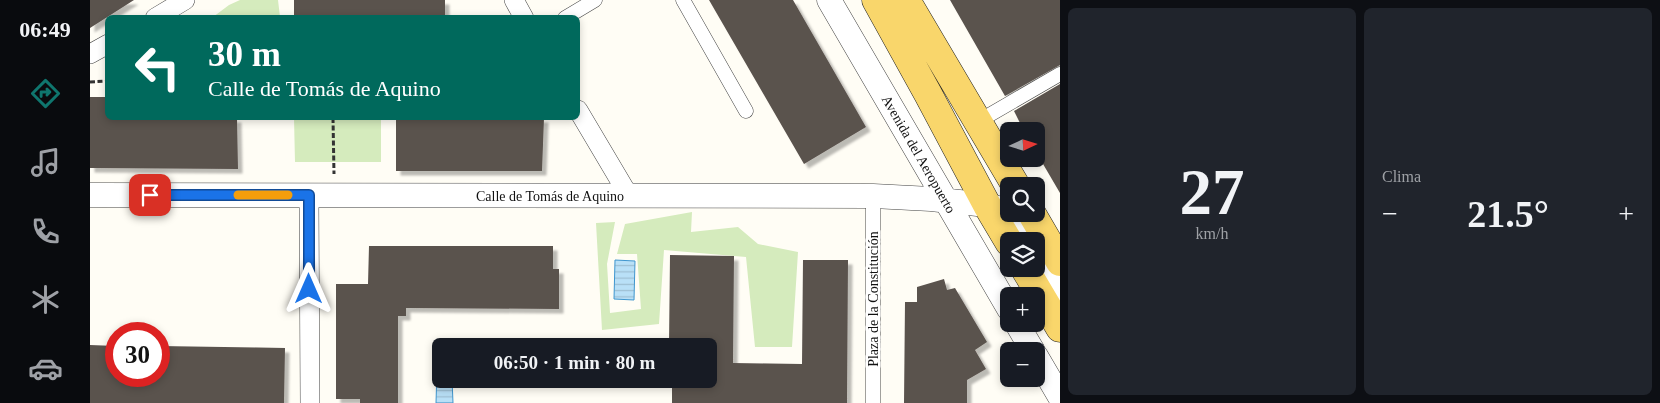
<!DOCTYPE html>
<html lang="es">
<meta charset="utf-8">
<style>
:root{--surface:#171b24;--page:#20242c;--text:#f1f3f6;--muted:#9ea1a6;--accent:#0f766e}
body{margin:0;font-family:"Times New Roman",serif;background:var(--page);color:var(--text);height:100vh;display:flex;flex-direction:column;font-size:19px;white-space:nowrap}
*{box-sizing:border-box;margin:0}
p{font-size:16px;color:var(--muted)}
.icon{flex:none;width:28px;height:28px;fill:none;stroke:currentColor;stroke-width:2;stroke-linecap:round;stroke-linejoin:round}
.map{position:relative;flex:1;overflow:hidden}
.drawer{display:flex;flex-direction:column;gap:8px;padding:8px;background:#0d0f14;width:600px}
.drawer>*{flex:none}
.hud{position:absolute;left:15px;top:15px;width:475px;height:105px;border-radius:8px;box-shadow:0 2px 8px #0003;background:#00695c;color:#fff;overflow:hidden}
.needle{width:32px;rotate:86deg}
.controls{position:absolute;left:910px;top:122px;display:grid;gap:10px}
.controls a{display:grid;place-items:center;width:45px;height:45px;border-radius:8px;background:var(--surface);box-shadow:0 2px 8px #0003;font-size:25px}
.speed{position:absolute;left:15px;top:322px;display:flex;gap:10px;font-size:25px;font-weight:700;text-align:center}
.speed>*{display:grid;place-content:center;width:65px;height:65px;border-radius:50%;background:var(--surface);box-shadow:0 2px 8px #0003;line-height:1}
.speed .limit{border:8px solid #d22;background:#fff;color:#111}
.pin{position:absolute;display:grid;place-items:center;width:42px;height:42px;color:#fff;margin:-21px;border-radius:10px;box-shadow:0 2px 8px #0006}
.me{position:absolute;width:55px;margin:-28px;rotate:0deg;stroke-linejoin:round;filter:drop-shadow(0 0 4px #0008)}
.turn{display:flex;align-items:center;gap:18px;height:105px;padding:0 20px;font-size:22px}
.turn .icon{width:65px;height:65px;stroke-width:2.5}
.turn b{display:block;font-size:35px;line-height:42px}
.big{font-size:38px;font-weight:700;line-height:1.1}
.drawer .widget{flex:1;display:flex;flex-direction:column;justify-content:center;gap:8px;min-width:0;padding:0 18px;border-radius:8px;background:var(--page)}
.drawer .dial{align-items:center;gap:0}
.dial b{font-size:65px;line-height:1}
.heat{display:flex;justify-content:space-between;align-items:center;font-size:28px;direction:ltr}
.drawer .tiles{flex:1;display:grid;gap:8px;grid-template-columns:repeat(2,1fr)}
.trip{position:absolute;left:342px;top:338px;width:285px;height:50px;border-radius:8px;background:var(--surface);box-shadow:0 2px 8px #0003;font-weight:700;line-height:50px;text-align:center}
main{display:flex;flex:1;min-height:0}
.tab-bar{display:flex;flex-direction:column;width:90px;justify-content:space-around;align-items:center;background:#090b0e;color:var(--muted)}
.tab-bar .icon{width:35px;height:35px}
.tab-bar .current{color:var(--accent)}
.tab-bar b{font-size:22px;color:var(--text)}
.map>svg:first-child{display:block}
</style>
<main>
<nav class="tab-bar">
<b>06:49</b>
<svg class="icon current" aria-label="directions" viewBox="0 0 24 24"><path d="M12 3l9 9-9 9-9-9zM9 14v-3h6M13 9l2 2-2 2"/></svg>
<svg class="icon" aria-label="music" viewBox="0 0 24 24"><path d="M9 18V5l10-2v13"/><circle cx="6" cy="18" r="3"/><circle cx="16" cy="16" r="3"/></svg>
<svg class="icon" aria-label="phone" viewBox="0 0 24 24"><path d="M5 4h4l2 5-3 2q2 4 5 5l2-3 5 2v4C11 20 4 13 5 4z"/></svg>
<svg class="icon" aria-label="climate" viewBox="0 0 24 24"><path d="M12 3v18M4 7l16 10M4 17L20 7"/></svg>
<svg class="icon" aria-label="car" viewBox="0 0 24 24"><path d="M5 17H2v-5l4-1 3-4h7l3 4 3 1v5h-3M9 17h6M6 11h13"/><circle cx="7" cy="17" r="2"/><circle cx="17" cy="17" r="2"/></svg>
</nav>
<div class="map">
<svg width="970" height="403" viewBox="0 0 970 403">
<defs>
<pattern id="water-rules" width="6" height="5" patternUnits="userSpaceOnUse" patternTransform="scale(1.25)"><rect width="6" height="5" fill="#b9e0f7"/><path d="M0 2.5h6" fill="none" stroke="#9ebfd3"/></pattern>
<filter id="shadow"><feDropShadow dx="4.5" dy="4.5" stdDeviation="1" flood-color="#0004"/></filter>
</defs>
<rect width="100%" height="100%" fill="#fffdf5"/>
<path fill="#d5ebbd" d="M150,0H188L190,17H123L139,5Z
M204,118H291V162H205Z
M602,212L601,232L648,227L668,244L708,252L702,347H665L656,257L574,250L569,324L512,330L506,223L525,222L517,264L520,313L551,309L547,254H527L535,224Z"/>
<path fill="url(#water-rules)" stroke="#3f96cf" d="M525,260L545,261L544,300L524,299Z
M347,369L351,370V379H362L363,403H346Z"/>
<path fill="#5a524d" filter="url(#shadow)" d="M0,0H44L0,28Z
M204,0H355V18H204Z
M619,0H703L776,127L714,164Z
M860,0H970V65L915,96Z
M970,84V193L946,152V131H934L924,111Z
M0,97H18V118H147L148,169L0,168Z
M306,118H454L452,171H306Z
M279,246H463V269H469V309L316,308V316H308V403H270V399H246V284H278Z
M580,255L644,256L643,363L712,364L713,260H758L757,403H582V379H619V346H579Z
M854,279L857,290L865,288L897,342L885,350L896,369L877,380V403H814L815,302H827V287Z
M0,345L26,346V376H69V346L195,348L194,403H0Z"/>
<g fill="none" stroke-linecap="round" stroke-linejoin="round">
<g stroke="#444" stroke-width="15">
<path id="pedestrian" d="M593,0L656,111
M475,18L505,0
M889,121L970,74
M783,196V403"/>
</g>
<g stroke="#444" stroke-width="20">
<path id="minor" d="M424,0L434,18
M65,18L95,0
M0,54L18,44
M488,110L539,196
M219,195L220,403"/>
</g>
<g stroke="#444" stroke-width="25">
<path id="tertiary" d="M739,0L919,309
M0,195L783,196L841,199L897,205L919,211
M924,214L941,241
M946,249L970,289
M927,324L943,351
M946,356L970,397"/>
</g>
<g stroke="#222" stroke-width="29">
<path id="primary" d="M786,0L838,94L897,205L919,242
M816,0L926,186
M942,214L970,262
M935,269L970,328"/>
</g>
<path stroke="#333" stroke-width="3" stroke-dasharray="5 2.5" stroke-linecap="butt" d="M0,82L18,81
M243,118L244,174"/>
<use href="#pedestrian" stroke="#fff" stroke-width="14"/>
<use href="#minor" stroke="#fff" stroke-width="19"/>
<use href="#tertiary" stroke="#fff" stroke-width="24"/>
<use href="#primary" stroke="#f9d66b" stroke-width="28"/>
</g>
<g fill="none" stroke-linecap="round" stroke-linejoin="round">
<g stroke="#114b97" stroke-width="12">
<path id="route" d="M60,195H219V289"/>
</g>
<use href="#route" stroke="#1a73e8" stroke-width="9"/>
<path stroke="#f59e0b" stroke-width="9" d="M148,195H198"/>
</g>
<g text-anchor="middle" stroke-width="5" stroke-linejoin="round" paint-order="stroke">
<g font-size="14" fill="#111" stroke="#fff">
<text transform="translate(829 154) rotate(60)" y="5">Avenida del Aeropuerto</text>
<text x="460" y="201">Calle de Tomás de Aquino</text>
<text transform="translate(783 299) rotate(-90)" y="5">Plaza de la Constitución</text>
</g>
</g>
</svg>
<div class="controls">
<a><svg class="needle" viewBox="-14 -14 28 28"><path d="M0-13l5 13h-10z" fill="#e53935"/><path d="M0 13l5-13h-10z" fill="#9ea1a6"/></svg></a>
<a><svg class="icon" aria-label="search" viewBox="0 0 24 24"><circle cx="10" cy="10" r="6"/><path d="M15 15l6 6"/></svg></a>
<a><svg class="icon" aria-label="layers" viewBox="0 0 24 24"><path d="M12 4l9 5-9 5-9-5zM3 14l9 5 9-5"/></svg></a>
<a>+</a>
<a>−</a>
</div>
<div class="speed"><div class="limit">30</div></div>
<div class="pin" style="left:60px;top:195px;background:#d93025"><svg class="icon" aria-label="arrive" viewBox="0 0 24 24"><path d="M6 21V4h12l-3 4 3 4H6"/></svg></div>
<svg class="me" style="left:219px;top:289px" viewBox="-20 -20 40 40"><path d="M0-17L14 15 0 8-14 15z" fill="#1a73e8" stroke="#fff" stroke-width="4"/></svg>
<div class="trip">06:50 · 1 min · 80 m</div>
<div class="hud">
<div class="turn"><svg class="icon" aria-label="left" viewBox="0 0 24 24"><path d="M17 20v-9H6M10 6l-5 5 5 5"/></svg><div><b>30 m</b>Calle de Tomás de Aquino</div></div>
</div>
</div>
<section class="drawer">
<div class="tiles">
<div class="widget dial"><b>27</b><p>km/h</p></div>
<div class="widget"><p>Clima</p>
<div class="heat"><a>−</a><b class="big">21.5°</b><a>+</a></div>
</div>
</div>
</section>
</main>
